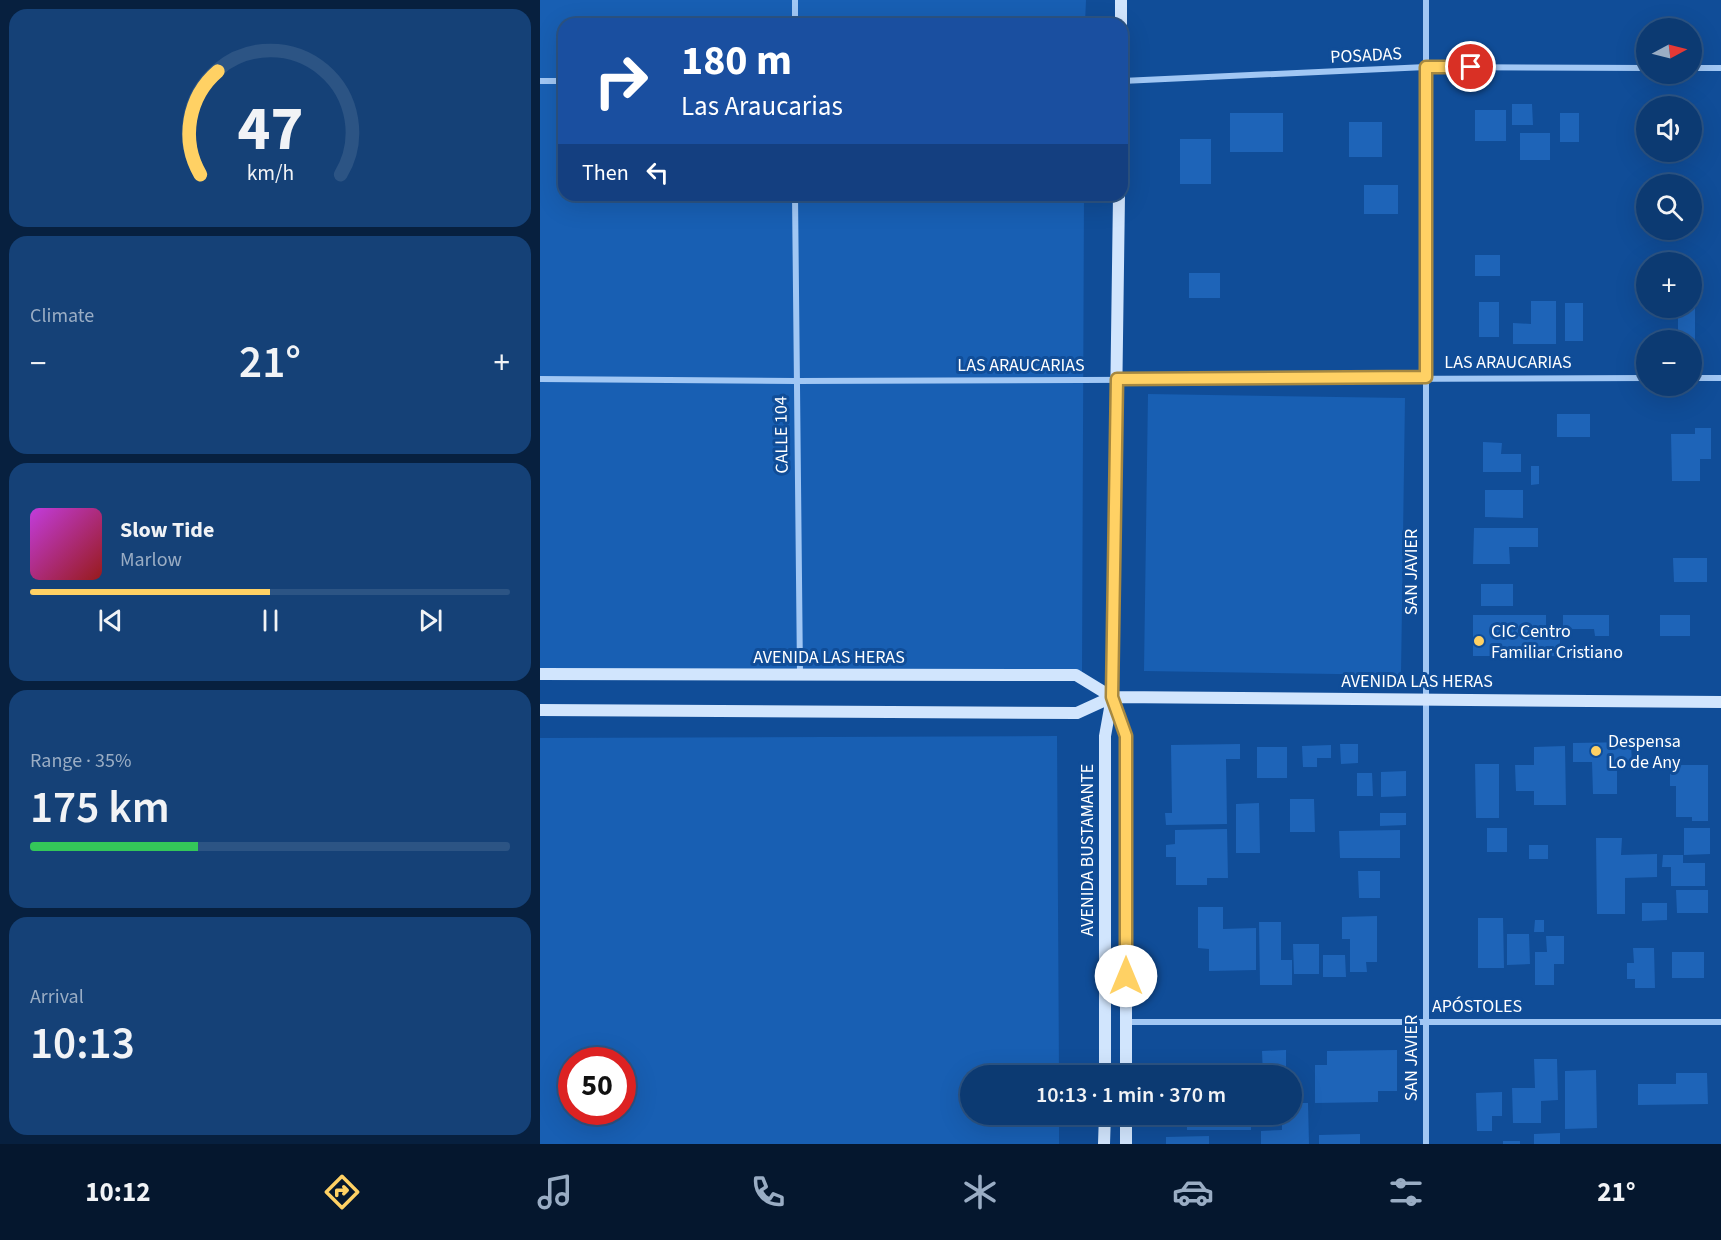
<!DOCTYPE html>
<meta charset="utf-8">
<style>
:root{--surface:#0c3a72;--page:#154177;--text:#f1f3f6;--muted:#9aadc4;--line:#2c5484;--accent:#ffd164}
body{margin:0;font-family:"Source Sans 3",sans-serif;background:var(--page);color:var(--text);height:100vh;display:flex;flex-direction:column;font-size:22px;white-space:nowrap}
*{box-sizing:border-box;margin:0}
p{font-size:20px;color:var(--muted)}
.icon{flex:none;width:33px;height:33px;fill:none;stroke:currentColor;stroke-width:2;stroke-linecap:round;stroke-linejoin:round}
.map{position:relative;flex:1;overflow:hidden}
.sheet{display:flex;flex-direction:column;gap:9px;padding:9px;background:#07203f;width:540px}
.sheet>*{flex:none}
.banner{position:absolute;left:18px;top:18px;width:570px;height:183px;border-radius:18px;box-shadow:0 6px 24px #0002,0 0 0 2px var(--line);background:#1a4fa0;color:#fff;overflow:hidden}
.needle{width:39px;rotate:83deg}
.controls{position:absolute;left:1096px;top:18px;display:grid;gap:12px}
.controls a{display:grid;place-items:center;width:66px;height:66px;border-radius:50%;background:var(--surface);box-shadow:0 6px 24px #0002,0 0 0 2px var(--line);font-size:30px}
.speed{position:absolute;left:18px;top:1047px;display:flex;gap:12px;font-size:30px;font-weight:700;text-align:center}
.speed>*{display:grid;place-content:center;width:78px;height:78px;border-radius:50%;background:var(--surface);box-shadow:0 6px 24px #0002,0 0 0 2px var(--line);line-height:1}
.speed .limit{border:9px solid #d22;background:#fff;color:#111}
.pin{position:absolute;display:grid;place-items:center;width:51px;height:51px;color:#fff;margin:-26px;border:3px solid #fff;border-radius:50%;box-shadow:0 2px 6px #0007}
.me{position:absolute;width:66px;margin:-33px;rotate:0deg;stroke-linejoin:round;filter:drop-shadow(0 0 4px #0008)}
.turn{display:flex;align-items:center;gap:21px;height:126px;padding:0 24px;font-size:27px}
.turn .icon{width:78px;height:78px;stroke-width:2.5}
.turn b{display:block;font-size:42px;line-height:51px}
.then{display:flex;align-items:center;height:57px;padding:0 24px;background:#0003;gap:12px;font-size:22px}
.big{font-size:45px;font-weight:600;line-height:1.1}
.sheet .widget{flex:1;display:flex;flex-direction:column;justify-content:center;gap:9px;min-width:0;padding:0 21px;border-radius:18px;background:var(--page)}
.sheet .dial{align-items:center;gap:0}
.dial svg{height:156px;overflow:visible;fill:none;stroke:var(--line);stroke-width:7;stroke-linecap:round;text-anchor:middle}
.dial text{fill:var(--text);stroke:none}
.song{display:flex;align-items:center;gap:18px}
.cover{width:72px;height:72px;border-radius:9px;background:linear-gradient(135deg,hsl(290 70% 55%),hsl(0 70% 35%))}
.played{height:6px;border-radius:3px;background:linear-gradient(90deg,var(--accent) 50%,var(--line) 50%)}
.keys{display:flex;justify-content:space-around;direction:ltr}
.heat{display:flex;justify-content:space-between;align-items:center;font-size:33px;direction:ltr}
.charge{height:9px;border-radius:4px;background:linear-gradient(90deg,#34c759 35%,var(--line) 0)}
.trip{position:absolute;left:420px;top:1065px;width:342px;height:60px;border-radius:30px;background:var(--surface);box-shadow:0 6px 24px #0002,0 0 0 2px var(--line);font-weight:600;line-height:60px;text-align:center}
.dock{display:flex;height:96px;justify-content:space-around;align-items:center;background:#05172e;color:var(--muted)}
.dock .icon{width:42px;height:42px}
.dock .selected{color:var(--accent)}
.dock b{font-size:27px;color:var(--text)}
main{display:flex;flex:1;min-height:0}
.map>svg:first-child{display:block}
</style>
<main>
<section class="sheet">
<div class="widget dial"><svg viewBox="0 0 100 80">
<path d="M14 69A42 42 0 1 1 86 69"/>
<path d="M14 69A42 42 0 0 1 23 16" stroke="#ffd164"/>
<text x="50" y="56" font-size="32" font-weight="700">47</text>
<text x="50" y="72" font-size="11">km/h</text>
</svg></div>
<div class="widget"><p>Climate</p>
<div class="heat"><a>−</a><b class="big">21°</b><a>+</a></div>
</div>
<div class="widget">
<div class="song"><i class="cover"></i><div><b>Slow Tide</b><p>Marlow</p></div></div>
<div class="played"></div>
<div class="keys"><svg class="icon" aria-label="previous" viewBox="0 0 24 24"><path d="M18 5L8 12l10 7zM5 5v14"/></svg><svg class="icon" aria-label="pause" viewBox="0 0 24 24"><path d="M8 5v14M16 5v14"/></svg><svg class="icon" aria-label="next" viewBox="0 0 24 24"><path d="M6 5l10 7-10 7zM19 5v14"/></svg></div>
</div>
<div class="widget"><p>Range · 35%</p><b class="big">175 km</b><div class="charge"></div></div>
<div class="widget"><p>Arrival</p><b class="big">10:13</b></div>
</section>
<div class="map">
<svg width="1181" height="1144" viewBox="0 0 1181 1144">
<rect width="100%" height="100%" fill="#104d98"/>
<path fill="#185fb3" fill-rule="evenodd" d="M0,0H546L545,24H24V195H544L542,676L0,675Z
M608,394L865,398L861,675L604,671Z
M517,736L519,1075L430,1076V1114L519,1115V1144H0V738ZM32,1060H82V1112H32Z"/>
<path fill="#1e64b8" d="M972,104H992L993,125H972Z
M935,110H966V141H935Z
M690,113H743V152H690Z
M1020,113H1039V142H1020Z
M809,122H842V157H809Z
M980,133H1010V160H980Z
M640,139H671V184H640Z
M824,185H858V214H824Z
M935,255H960V276H935Z
M649,273H680V298H649Z
M991,301H1016V344H973V323L991,324Z
M939,302H959V337H939Z
M1025,303H1043V341H1025Z
M1152,304H1155V344L1152,343V340H1138V308H1152Z
M1017,414H1050V437H1017Z
M1155,428H1171V459H1160V481H1132L1131,434H1155Z
M943,442L962,443L961,454H981V472H943Z
M991,466H999V484L991,485Z
M945,490H983V518L945,517Z
M934,528H998V547H969L970,564H933Z
M1133,558H1167V582H1134Z
M941,584H973V606H941Z
M933,615H1006V628H1020V656H933Z
M1023,615H1069V636H1055L1054,629H1023Z
M1120,615H1150V636H1120Z
M1091,742L1092,767L1077,768V794H1053L1052,762H1033V743Z
M700,744V759H686L687,824L626,825L625,813H632L631,745Z
M800,744H818V763L801,764Z
M791,745V758H777V767H763L762,746Z
M1025,746L1026,805H994V791H976L975,765H994V747Z
M717,747H747V778H717Z
M935,764H959V818H936Z
M1130,765H1168V821H1152V817H1136V786H1130Z
M866,771V796L841,797V772Z
M817,773H832L833,796H817Z
M750,799H774L775,832H750Z
M719,803L720,853H696V804Z
M840,813H866V825L840,826Z
M947,828H967V852H947Z
M1144,828H1170V854L1144,855Z
M687,829L688,878H667V885H636V857H626V845L635,844V830Z
M860,830V858H800L799,831Z
M1056,838H1082L1081,855L1117,854V877L1085,878V914H1057Z
M989,845H1008V859H989Z
M1123,855H1143V863H1165V886H1131V867H1122Z
M818,871H840V898H819Z
M1136,890H1168V913H1137Z
M1102,903H1127V920L1102,921Z
M658,907H683V929L716,928V970L669,971V949L658,948Z
M837,916V962H826L827,972H810V939H802V917Z
M938,918H963L964,968H938Z
M995,920H1004V932H994Z
M719,922H741V960H752V985H720Z
M967,934H989L990,964L967,965Z
M1006,936H1024V964H1014V985H995V952H1007Z
M753,944H779V974H754Z
M1093,948H1114L1115,988H1095V979H1087V963H1094Z
M1132,952H1164V978H1132Z
M783,955H805L806,977H783Z
M746,1050V1076H723L722,1051Z
M857,1050V1091H838V1102L775,1103V1065H787V1051Z
M994,1059H1017L1018,1100L1001,1101V1123H973L972,1088H995Z
M1056,1070L1057,1128L1025,1129V1071Z
M1136,1073H1167L1168,1104L1098,1105V1084H1136Z
M962,1092V1116H952V1131H937L936,1093Z
M752,1103H768L769,1144H721V1131L742,1130V1114H752Z
M647,1114H695V1120H711V1130H647Z
M1020,1133V1144H994V1134Z
M820,1134V1144H779V1135Z
M669,1136V1144H626V1137Z
M963,1141H980V1144H963Z"/>
<g fill="none" stroke-linecap="round" stroke-linejoin="round">
<path stroke="#a1c7f4" stroke-width="6" d="M255,0V24
M1152,68H1181
M0,81H24
M582,81L886,67L1107,68
M255,195L260,674
M1152,378H1181
M0,379L256,381L1107,378
M586,1022H1181
M886,1144V0"/>
<path stroke="#d1e5fd" stroke-width="12" d="M581,0V24
M0,674L536,675L572,697
M573,698L586,736V1076
M0,710L537,713L572,697L1181,702
M565,1076V736L572,697L579,195
M564,1144L565,1114
M586,1144V1114"/>
</g>
<g fill="none" stroke-linecap="round" stroke-linejoin="round">
<g stroke="#a68841" stroke-width="15">
<path id="route" d="M586,976V736L572,697L577,379L886,377V67H931"/>
</g>
<use href="#route" stroke="#ffd164" stroke-width="10"/>
</g>
<g fill="#ffd164" stroke="#104d98" stroke-width="2">
<circle cx="939" cy="641" r="6"/>
<circle cx="1056" cy="751" r="6"/>
</g>
<g text-anchor="middle" stroke-width="6" stroke-linejoin="round" paint-order="stroke">
<g font-size="18" fill="#fff" stroke="#104d98">
<text transform="translate(826 55) rotate(-3)" y="6">POSADAS</text>
<text x="968" y="368">LAS ARAUCARIAS</text>
<text x="481" y="371">LAS ARAUCARIAS</text>
<text transform="translate(241 435) rotate(-91)" y="6">CALLE 104</text>
<text transform="translate(871 572) rotate(-90)" y="6">SAN JAVIER</text>
<text x="289" y="663">AVENIDA LAS HERAS</text>
<text x="877" y="687">AVENIDA LAS HERAS</text>
<text transform="translate(547 850) rotate(-90)" y="6">AVENIDA BUSTAMANTE</text>
<text x="937" y="1012">APÓSTOLES</text>
<text transform="translate(871 1058) rotate(-90)" y="6">SAN JAVIER</text>
</g>
<g font-size="18" fill="#fff" stroke="#104d98" text-anchor="start">
<text x="951" y="637">CIC Centro<tspan x="951" dy="21">Familiar Cristiano</tspan></text>
<text x="1068" y="747">Despensa<tspan x="1068" dy="21">Lo de Any</tspan></text>
</g>
</g>
</svg>
<div class="controls">
<a><svg class="needle" viewBox="-14 -14 28 28"><path d="M0-13l5 13h-10z" fill="#e53935"/><path d="M0 13l5-13h-10z" fill="#9aadc4"/></svg></a>
<a><svg class="icon" aria-label="sound" viewBox="0 0 24 24"><path d="M4 9h4l5-4v14l-5-4H4zM17 9q2 3 0 6"/></svg></a>
<a><svg class="icon" aria-label="search" viewBox="0 0 24 24"><circle cx="10" cy="10" r="6"/><path d="M15 15l6 6"/></svg></a>
<a>+</a>
<a>−</a>
</div>
<div class="speed"><div class="limit">50</div></div>
<div class="pin" style="left:931px;top:67px;background:#d93025"><svg class="icon" aria-label="arrive" viewBox="0 0 24 24"><path d="M6 21V4h12l-3 4 3 4H6"/></svg></div>
<svg class="me" style="left:586px;top:976px" viewBox="-20 -20 40 40"><circle r="19" fill="#fff"/><path d="M0-13L10 11 0 6-10 11z" fill="#ffd164"/></svg>
<div class="trip">10:13 · 1 min · 370 m</div>
<div class="banner">
<div class="turn"><svg class="icon" aria-label="right" viewBox="0 0 24 24"><path d="M7 20v-9h11M14 6l5 5-5 5"/></svg><div><b>180 m</b>Las Araucarias</div></div>
<div class="then">Then<svg class="icon" aria-label="left" viewBox="0 0 24 24"><path d="M17 20v-9H6M10 6l-5 5 5 5"/></svg></div>
</div>
</div>
</main>
<nav class="dock">
<b>10:12</b>
<svg class="icon selected" aria-label="directions" viewBox="0 0 24 24"><path d="M12 3l9 9-9 9-9-9zM9 14v-3h6M13 9l2 2-2 2"/></svg>
<svg class="icon" aria-label="music" viewBox="0 0 24 24"><path d="M9 18V5l10-2v13"/><circle cx="6" cy="18" r="3"/><circle cx="16" cy="16" r="3"/></svg>
<svg class="icon" aria-label="phone" viewBox="0 0 24 24"><path d="M5 4h4l2 5-3 2q2 4 5 5l2-3 5 2v4C11 20 4 13 5 4z"/></svg>
<svg class="icon" aria-label="climate" viewBox="0 0 24 24"><path d="M12 3v18M4 7l16 10M4 17L20 7"/></svg>
<svg class="icon" aria-label="car" viewBox="0 0 24 24"><path d="M5 17H2v-5l4-1 3-4h7l3 4 3 1v5h-3M9 17h6M6 11h13"/><circle cx="7" cy="17" r="2"/><circle cx="17" cy="17" r="2"/></svg>
<svg class="icon" aria-label="filters" viewBox="0 0 24 24"><path d="M4 7h16M4 17h16"/><circle cx="9" cy="7" r="2"/><circle cx="15" cy="17" r="2"/></svg>
<b>21°</b>
</nav>
